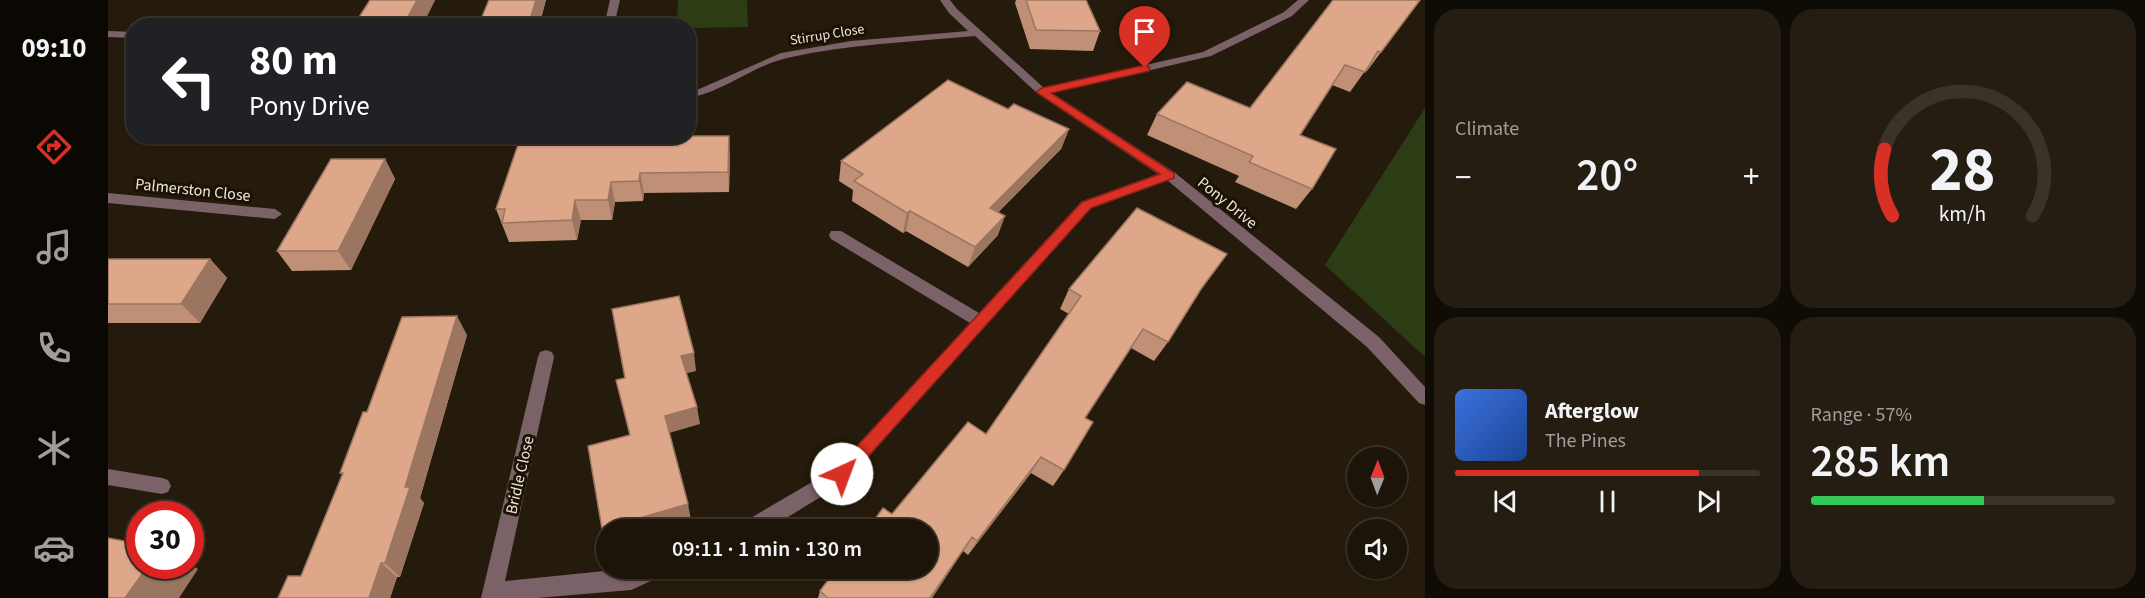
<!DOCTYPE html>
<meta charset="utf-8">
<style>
:root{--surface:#1c1409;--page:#251d12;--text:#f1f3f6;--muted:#a09e9c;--line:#3a332a;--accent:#d93025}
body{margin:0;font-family:"Source Sans 3",sans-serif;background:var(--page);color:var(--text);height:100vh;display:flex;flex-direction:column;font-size:22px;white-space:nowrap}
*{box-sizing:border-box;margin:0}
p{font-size:20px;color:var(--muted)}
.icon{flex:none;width:33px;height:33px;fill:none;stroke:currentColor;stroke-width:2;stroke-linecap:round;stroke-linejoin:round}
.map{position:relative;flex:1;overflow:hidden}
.drawer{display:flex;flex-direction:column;gap:9px;padding:9px;background:#0f0b05;width:720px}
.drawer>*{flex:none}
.banner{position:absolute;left:18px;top:18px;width:570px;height:126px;border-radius:24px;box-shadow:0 2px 4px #0004,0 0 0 2px var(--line);background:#202124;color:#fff;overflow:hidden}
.needle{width:39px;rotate:1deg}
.fabs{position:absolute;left:1239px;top:447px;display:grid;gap:12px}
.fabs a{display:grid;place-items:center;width:60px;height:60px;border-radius:50%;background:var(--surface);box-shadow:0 2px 4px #0004,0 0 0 2px var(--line);font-size:30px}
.speed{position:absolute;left:18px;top:501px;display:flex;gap:12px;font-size:30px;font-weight:700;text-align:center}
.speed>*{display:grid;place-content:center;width:78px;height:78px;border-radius:50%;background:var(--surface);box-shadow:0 2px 4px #0004,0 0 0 2px var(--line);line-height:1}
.speed .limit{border:9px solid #d22;background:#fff;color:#111}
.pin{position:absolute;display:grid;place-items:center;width:51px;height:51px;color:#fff;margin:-62px -26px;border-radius:50% 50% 50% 0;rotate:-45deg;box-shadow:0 0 6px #0007}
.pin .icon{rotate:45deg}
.me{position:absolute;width:66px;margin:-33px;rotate:43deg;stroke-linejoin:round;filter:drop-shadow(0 0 4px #0008)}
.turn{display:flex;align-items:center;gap:21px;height:126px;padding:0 24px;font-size:27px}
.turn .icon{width:78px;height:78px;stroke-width:2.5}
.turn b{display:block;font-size:42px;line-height:51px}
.big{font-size:45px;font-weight:600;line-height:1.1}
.drawer .tile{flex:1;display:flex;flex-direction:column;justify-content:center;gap:9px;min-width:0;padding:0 21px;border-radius:24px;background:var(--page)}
.drawer .dial{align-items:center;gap:0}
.dial svg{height:156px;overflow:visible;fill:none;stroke:var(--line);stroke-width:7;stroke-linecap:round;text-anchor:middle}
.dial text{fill:var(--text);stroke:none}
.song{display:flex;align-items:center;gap:18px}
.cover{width:72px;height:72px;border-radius:9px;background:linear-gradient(135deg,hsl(220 70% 55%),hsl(220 70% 35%))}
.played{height:6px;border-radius:3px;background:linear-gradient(90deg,var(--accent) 80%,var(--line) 80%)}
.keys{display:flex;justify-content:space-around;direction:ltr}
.heat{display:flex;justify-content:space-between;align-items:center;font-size:33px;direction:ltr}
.charge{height:9px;border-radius:4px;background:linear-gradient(90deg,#34c759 57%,var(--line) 0)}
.drawer .tiles{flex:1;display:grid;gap:9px;grid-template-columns:repeat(2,1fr)}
.trip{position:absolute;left:488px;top:519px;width:342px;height:60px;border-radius:30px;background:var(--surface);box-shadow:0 2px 4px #0004,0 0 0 2px var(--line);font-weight:600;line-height:60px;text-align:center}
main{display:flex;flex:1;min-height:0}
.dock{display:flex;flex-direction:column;width:108px;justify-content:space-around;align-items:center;background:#0b0804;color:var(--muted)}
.dock .icon{width:42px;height:42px}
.dock .selected{color:var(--accent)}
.dock b{font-size:27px;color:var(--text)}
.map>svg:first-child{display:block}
</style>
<main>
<nav class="dock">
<b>09:10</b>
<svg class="icon selected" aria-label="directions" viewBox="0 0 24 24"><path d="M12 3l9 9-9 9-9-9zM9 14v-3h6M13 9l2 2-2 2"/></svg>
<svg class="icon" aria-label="music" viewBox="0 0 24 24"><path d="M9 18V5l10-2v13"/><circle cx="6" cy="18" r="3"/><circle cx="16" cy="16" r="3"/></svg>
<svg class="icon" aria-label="phone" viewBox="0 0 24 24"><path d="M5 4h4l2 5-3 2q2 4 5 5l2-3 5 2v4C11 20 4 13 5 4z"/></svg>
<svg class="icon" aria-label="climate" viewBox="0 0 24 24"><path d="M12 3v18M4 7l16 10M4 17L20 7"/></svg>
<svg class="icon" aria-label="car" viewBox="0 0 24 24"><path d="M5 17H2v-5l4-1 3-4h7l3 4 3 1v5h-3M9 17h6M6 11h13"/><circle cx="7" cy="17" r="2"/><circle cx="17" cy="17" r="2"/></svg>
</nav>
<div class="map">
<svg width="1317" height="598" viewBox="0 0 1317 598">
<rect width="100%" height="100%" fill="#251b0c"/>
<path fill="#2c3d16" d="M570,0H639L640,27L581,28L580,26L569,25Z
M1317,108V357L1217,265Z"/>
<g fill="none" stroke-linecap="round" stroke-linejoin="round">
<path fill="#7b6168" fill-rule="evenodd" d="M0,469L54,478L60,480L63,486L60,492L54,494L0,485Z"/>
<path fill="#7b6168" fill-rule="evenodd" d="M502,0H512L506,26H496Z
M832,0H842L849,9L936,88L1095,52L1176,12L1190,0H1201L1184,16L1103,56L944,93L1066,172L1271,337L1317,387V405L1311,403L1259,347L1059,180L983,208L740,480L659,530H632L634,523L728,468L862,323L723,239L721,235L723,231H733L871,313L973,202L1050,174L930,94L867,36C804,42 740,44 679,58C644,66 616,92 580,98V91L589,90L673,53L743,41L860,31L841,13Z
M0,31L26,32V38L0,37Z
M0,193L167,209L174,214L167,219L0,203Z
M438,350L444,352L446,357L397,581L526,568H559L556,575L523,590L429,598H373L430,357L432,352Z"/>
</g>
<path fill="#bf9076" d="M262,0H327L314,26H246Z
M438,0L431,26H372L371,24Z
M908,0H978L992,31L985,51L922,49L907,3Z
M1312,0L1259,71H1257L1242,92L1224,85L1192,135L1204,189L1188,209L1127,182L1131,176L1039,135L1049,114L1142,108Z
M900,109L961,129L953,149L890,212V235L860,267L798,231L795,233L744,201L745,190L731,181L733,161Z
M487,137L622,156L621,192L536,193L535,201L507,202L504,220H473L469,240L401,242L388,209Z
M277,159L287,179L243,270L184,271L169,251Z
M0,259H102L119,278L92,323H0Z
M961,289L1091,293L1060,342L1046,361L1023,348L977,418L956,470L945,486L923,473L860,555L855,551L824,598H710L712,591L784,514L878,434L961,314L952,309Z
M359,335L312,498L316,503L292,577H289L282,598H170L193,576L234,474L232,473L259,412Z"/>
<path fill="#9b7560" d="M309,0H327L314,26H296V24Z
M428,0H438L431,26H422L421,23Z
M961,129L953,149L875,228L882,208Z
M621,136L622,156L621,192L620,172Z
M277,159L287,179L243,270L230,251Z
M532,173L536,193L535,201L531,181Z
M503,182L507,202L504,220L500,200Z
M467,200L473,220L469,240L464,220Z
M802,211L798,231L795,233L799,213Z
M897,216L890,235L860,267L867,247Z
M102,259L119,278L92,323L73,304Z
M349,316L359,335L312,498L316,503L292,577L277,563L297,487Z
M586,353L588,371L576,374L573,356Z
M589,407L592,424L561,433L557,416Z
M933,457L923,473L860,555L869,541Z
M580,504L583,520L549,530H498V539L494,529Z
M864,537L855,551L824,598H822Z
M273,563L289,577L282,598H261Z
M82,564L90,569L71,598H17L40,566H82Z"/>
<path fill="#dea789" stroke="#9b7560" stroke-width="1.5" d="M262,0H309L296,24L246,25Z
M381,0H428L421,23L371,24Z
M918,0H978L992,31L928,30Z
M1225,0H1312L1273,52L1270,51L1257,72L1237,65L1192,135L1228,149L1204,189L1141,162L1145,156L1049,114L1079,82L1142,108Z
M840,80L900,109L906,104L961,129L882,208L897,216L867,247L802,211L799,213L746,181L755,174L733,161Z
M413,136H621L620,172L532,173L531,181L503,182L500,200H467L464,220L394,223L397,209H388Z
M223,159H277L230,251H169Z
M1029,208L1119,254L1093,289L1060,342L1035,329L977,418L985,422L956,470L933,457L869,541L864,537L822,598H720L712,591L729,568H819V530H759L775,508L784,514L860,422L878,434L973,296L961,289Z
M0,259H102L73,304H0Z
M571,296L586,353L573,356L589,407L557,416L580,504L494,529L480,446L522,435L508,380L517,378L504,309Z
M349,316L297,487H302L277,563H273L261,598H170L180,576H193L235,473H232L255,412H259L294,317Z
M0,538L32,544V566H40L17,598H0Z"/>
<path fill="#d93025" stroke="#8d1f18" stroke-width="1.5" d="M1037,65L1042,68L1041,71L943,93L1066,173V178L983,208L740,479L734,482L728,479L726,474L728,469L974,202L1052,174L928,92L934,88Z"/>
<g text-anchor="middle" stroke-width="6" stroke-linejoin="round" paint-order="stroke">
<g font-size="14" fill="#eee7dd" stroke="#1b1204">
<text transform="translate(719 34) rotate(-9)" y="5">Stirrup Close</text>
</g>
<g font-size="16" fill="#eee7dd" stroke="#1b1204">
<text transform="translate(85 189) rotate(6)" y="6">Palmerston Close</text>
<text transform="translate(1120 202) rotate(39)" y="6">Pony Drive</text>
<text transform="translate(411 475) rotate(-77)" y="6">Bridle Close</text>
</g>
</g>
</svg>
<div class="fabs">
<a><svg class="needle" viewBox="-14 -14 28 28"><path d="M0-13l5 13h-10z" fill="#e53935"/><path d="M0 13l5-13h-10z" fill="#a09e9c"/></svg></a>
<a><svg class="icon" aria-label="sound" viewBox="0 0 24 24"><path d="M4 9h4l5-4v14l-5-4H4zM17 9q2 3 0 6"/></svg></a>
</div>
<div class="speed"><div class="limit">30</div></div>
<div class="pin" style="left:1037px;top:68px;background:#d93025"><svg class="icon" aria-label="arrive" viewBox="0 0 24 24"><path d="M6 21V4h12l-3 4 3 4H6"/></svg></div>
<svg class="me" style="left:734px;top:474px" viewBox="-20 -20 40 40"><circle r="19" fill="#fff"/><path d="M0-13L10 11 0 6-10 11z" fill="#d93025"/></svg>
<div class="trip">09:11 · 1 min · 130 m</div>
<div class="banner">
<div class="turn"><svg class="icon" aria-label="left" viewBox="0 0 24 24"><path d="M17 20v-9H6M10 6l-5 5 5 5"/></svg><div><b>80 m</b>Pony Drive</div></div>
</div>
</div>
<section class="drawer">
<div class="tiles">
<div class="tile"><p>Climate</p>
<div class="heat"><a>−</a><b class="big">20°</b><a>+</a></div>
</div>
<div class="tile dial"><svg viewBox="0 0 100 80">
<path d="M14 69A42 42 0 1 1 86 69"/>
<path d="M14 69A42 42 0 0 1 10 35" stroke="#d93025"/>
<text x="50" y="56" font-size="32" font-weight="700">28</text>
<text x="50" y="72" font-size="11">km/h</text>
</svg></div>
<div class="tile">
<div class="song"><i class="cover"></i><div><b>Afterglow</b><p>The Pines</p></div></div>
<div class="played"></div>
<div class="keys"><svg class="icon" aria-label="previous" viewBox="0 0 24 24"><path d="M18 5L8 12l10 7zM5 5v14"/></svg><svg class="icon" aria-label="pause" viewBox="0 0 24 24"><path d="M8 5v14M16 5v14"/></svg><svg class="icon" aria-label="next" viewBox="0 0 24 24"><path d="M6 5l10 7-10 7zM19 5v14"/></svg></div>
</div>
<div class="tile"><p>Range · 57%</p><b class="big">285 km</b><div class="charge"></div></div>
</div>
</section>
</main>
